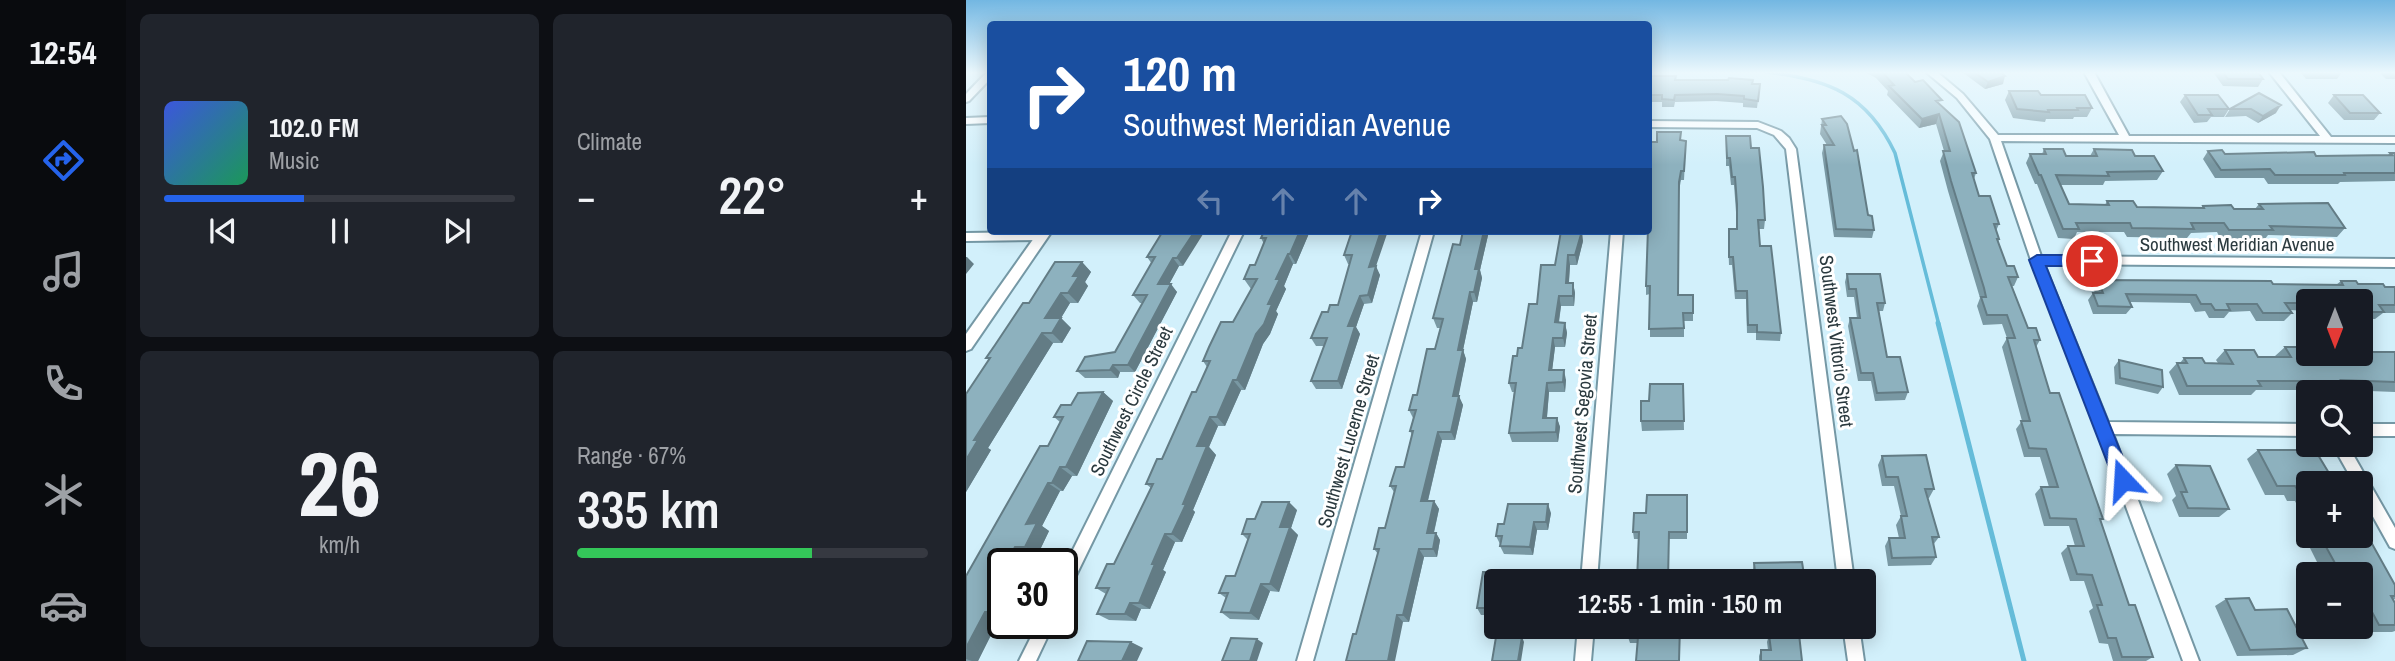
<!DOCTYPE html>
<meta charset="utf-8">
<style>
:root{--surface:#171b24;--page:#20242c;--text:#f1f3f6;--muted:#9ea1a6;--line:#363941;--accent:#2563eb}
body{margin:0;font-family:"Archivo Narrow",sans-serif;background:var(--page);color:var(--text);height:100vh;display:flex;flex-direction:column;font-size:26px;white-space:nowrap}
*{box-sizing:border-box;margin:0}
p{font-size:23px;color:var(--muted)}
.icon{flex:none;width:38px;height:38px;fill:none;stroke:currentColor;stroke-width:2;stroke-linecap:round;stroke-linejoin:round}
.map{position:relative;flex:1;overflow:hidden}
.sheet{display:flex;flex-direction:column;gap:14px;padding:14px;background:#0d0f14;width:840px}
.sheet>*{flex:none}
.top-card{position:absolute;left:21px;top:21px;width:665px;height:214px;border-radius:7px;box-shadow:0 4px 18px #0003;background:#1a4fa0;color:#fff;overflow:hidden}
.needle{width:46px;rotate:180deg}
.tools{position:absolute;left:1330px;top:289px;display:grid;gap:14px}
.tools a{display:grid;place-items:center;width:77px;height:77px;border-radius:7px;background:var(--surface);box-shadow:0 4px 18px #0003;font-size:35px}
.speed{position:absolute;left:21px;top:548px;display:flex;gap:14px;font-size:35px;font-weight:700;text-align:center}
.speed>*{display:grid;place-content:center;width:91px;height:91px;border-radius:50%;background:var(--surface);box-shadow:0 4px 18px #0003;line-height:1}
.speed .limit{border:4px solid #111;border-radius:10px;background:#fff;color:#111}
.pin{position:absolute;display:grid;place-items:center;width:60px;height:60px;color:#fff;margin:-30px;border:4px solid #fff;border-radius:50%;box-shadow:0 2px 7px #0007}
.me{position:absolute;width:77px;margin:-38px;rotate:340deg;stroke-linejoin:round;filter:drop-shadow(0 0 5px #0008)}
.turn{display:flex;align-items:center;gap:24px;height:147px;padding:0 21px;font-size:32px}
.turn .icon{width:91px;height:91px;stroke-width:2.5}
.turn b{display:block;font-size:49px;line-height:60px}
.lanes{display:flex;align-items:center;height:66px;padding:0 21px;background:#0003;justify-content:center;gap:35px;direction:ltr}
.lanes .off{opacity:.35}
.big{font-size:52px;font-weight:600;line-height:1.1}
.sheet .tile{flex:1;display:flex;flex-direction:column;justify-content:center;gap:10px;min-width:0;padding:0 24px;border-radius:10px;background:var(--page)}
.sheet .dial{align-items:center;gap:0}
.dial b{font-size:91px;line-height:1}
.song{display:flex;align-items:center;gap:21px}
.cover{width:84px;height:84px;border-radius:10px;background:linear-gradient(135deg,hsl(230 70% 55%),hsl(150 70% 35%))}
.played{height:7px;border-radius:4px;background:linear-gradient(90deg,var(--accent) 40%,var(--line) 40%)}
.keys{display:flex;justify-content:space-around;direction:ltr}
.heat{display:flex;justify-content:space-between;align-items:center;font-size:38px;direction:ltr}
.charge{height:10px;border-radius:5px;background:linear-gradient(90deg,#34c759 67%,var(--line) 0)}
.sheet .tiles{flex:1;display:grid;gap:14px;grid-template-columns:repeat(2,1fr)}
.trip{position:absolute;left:518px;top:569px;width:392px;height:70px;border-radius:7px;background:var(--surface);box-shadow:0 4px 18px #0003;font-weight:600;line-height:70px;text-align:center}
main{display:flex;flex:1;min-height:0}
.tab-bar{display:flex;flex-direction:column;width:126px;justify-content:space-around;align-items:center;background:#090b0e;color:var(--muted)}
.tab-bar .icon{width:49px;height:49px}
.tab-bar .current{color:var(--accent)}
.tab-bar b{font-size:32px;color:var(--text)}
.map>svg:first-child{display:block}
</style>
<main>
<nav class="tab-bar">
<b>12:54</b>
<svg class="icon current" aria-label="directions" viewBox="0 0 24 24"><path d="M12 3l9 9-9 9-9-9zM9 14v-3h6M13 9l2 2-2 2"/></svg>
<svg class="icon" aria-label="music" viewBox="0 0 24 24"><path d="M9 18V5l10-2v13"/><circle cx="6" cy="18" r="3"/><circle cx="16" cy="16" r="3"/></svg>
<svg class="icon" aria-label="phone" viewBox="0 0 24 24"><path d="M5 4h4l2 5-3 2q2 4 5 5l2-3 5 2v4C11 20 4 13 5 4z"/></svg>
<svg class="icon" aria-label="climate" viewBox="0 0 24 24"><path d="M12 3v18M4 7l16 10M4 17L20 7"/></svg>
<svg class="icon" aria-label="car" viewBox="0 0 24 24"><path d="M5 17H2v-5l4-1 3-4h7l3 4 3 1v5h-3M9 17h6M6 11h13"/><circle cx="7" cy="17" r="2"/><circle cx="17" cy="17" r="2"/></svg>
</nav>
<section class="sheet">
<div class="tiles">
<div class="tile">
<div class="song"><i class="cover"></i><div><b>102.0 FM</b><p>Music</p></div></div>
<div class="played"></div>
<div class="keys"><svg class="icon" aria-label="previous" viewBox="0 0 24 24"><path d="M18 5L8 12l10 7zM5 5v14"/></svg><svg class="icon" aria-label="pause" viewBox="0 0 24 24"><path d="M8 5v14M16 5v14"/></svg><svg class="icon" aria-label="next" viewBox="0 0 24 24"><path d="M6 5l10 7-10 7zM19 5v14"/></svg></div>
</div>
<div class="tile"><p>Climate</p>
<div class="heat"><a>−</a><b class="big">22°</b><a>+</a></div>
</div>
<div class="tile dial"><b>26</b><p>km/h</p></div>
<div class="tile"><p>Range · 67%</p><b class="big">335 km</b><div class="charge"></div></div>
</div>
</section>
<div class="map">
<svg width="1429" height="661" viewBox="0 0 1429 661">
<rect width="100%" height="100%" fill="#d2f0fb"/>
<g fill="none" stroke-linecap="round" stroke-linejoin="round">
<path stroke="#65bcd9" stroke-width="3.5" d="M800,72C862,79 901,94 929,153L973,325"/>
<path stroke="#65bcd9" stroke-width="5" d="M972,323L1058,661"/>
<g stroke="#7598a5" stroke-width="4">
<path id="minor" d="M21,72H24V79L3,101L0,102V94Z
M960,72H971L997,94L1032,135H1153L1118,72H1128L1163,136H1354L1303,72H1313L1365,137H1429V143L1035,141L1075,256L1429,259V267L1078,264L1142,422L1342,424V436L1147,434L1233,661H1217L1131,428L1065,260L1024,139L991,98Z
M24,117V123L0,124V118Z
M682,121L792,122L815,131L823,138L830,149L888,581H872L820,149L808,135L791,128L682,127Z
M266,231H278L101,594L96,597V572Z
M456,231H468L347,661H331Z
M645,231H657L631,581H615Z
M76,232L82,236L76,240L0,241V233Z
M1395,424H1429V436H1395Z
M1366,444H1381L1429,528V549L1424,547L1395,495V483H1388Z
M72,623H88L70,661H53Z
M612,626H628L625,661H609Z
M877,626H893L898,661H882Z"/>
</g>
<g stroke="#7598a5" stroke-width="4">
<path id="tertiary" d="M73,231H86L5,349L0,351V334Z"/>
</g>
<use href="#minor" fill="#fff" fill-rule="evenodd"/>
<use href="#tertiary" fill="#fff" fill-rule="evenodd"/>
</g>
<path fill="#7998a3" d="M899,72H939L974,105L1010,173L1008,179L1013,196L1033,224L1030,231L1033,239L1032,242L1041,266L1052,277L1048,286H1046L1062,328L1074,340L1070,347L1084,393L1137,519L1134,521L1163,605L1187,657L1180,661H1147L1142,644L1133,643L1123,611L1127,608L1118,581H1104L1095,553L1102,546H1109L1103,526H1078L1069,494L1075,487H1083L1074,457H1058L1050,429L1056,421L1036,347L1041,338L1036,324L1017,325L1011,306L1014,298L982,191L974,161L978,151L970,124L953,128L921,95L922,91L910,78Z
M996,72H1036L1035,73L1037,84L1019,89Z
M1247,72H1292L1297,79L1292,87L1257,86Z
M1334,72H1376L1371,79H1340Z
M1413,72H1429V79H1420Z
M682,80H709L794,84L791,108L777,107V103L750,101L709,102L708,107H696V102H682Z
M1043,91L1075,95L1126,108L1121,117H1108L1107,119H1080L1079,122L1047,118L1039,100Z
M1293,93L1310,113L1292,123L1280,116L1259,117L1264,109Z
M1219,95L1263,109L1258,117H1245L1241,122L1228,123L1214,102Z
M1368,95L1414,113L1408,120H1378L1362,103Z
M875,116L902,215L908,230L906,238L868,237L856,153L858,145H861L854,134L856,119Z
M760,136L785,148L799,220L798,229H793L794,246L815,333L814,341L790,340V333H781L780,299H769L766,265H763L762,238L763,229H770V212L768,185H765L763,166H760Z
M715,140L720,141L718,180H715L713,191L712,295L727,313V321H718V337H684V294L680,295V286Z
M1078,149L1100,156H1124L1128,149L1169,156L1197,171L1191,180L1139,181L1137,185H1094L1103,204L1139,205L1141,201L1171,207L1235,208L1237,206L1268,209H1289L1293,204L1379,228L1371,237L1302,235L1299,239L1255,240L1251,232L1225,233L1221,238L1161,237L1158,232H1111L1108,239L1092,238L1071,184H1069L1060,163L1064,154H1076Z
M1242,151L1259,154L1350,156L1422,155L1424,153H1429V181L1374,182L1372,184H1302L1298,178H1249L1237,159Z
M197,231L217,266H213L203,284L211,292L169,372H154L152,378H119L111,371L149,352L177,303H174L167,295L186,264L181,257Z
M344,231L330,264H327L318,286L320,289L310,311L312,314L304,334L297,344L279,390H275L259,426H252L243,447L250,455L227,510L229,512L216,542H209L197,570L200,572L184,609H175L170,621L143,620L131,614L140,594L130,588L148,564L185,488L180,484L196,459L230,392L241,367L237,361L267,322L285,289L278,279L289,265L298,244L295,238Z
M386,231L414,275L406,303L398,304L390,327L394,334L376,389H350L345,381L358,346H350L345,338L362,312L372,305L384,264H382L378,255Z
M497,231H523L514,270L516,278L511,302H507L497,350L500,359L492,396L497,405L489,440H476L462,501H468L473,509L468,533H470L474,540L471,557H458L443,622H437L390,634L412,554L408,549L419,528L428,492L424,486L438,467L446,435L444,431L447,418L443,410L451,395L469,349L474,328H471L467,318L494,245Z
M617,241L611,265H604L603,283H607L609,293L608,306H595L593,323H599L601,333L599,347H589L586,370L600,380L599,392H583L581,418H591L594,427L592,442H546L543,433L548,392H546L543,383L551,356L556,348L571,304L589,265Z
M116,262L125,272L119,282L122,286L112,303H104L95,318L105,328L96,343H87L22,448L25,450L0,492L3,391L23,360L20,358L63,303Z
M881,274L919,303L917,311H913L921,357L942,392L939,400L909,401L905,381H892L882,326L884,318H891L888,297H881L879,282Z
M1132,280L1370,285L1375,281L1419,287H1429V313H1417L1409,319H1395V301H1342V311L1324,310L1326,313L1318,321H1290L1284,311L1263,312L1258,318H1243L1239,311L1229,312L1224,303L1164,302L1166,307L1160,314H1127L1122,300L1127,293H1129L1127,288Z
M1319,347L1342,354L1429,352V392L1378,390L1375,392H1347L1345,390H1290L1285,395H1213L1203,372L1211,363H1214L1218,358L1239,363H1252L1250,360L1259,350L1292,357H1310L1309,356Z
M1153,360L1197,387L1192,394L1149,384L1148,367Z
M717,384L718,430L676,431L675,421L683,401Z
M137,392L147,401L111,476H106L97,491H94L76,526L83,531L72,554L62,555L57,564H37V619H33L12,661H0V576L82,446L94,422L88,417L105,405Z
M1292,450L1342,483V527L1329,501H1321L1318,495H1299L1281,459Z
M916,456L968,489L963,498H962L973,537L967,545L970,557L965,565L922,566L919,546L923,538H933L930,525L935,516L928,486H916L912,465Z
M1210,465L1263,509L1253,517H1213L1206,500L1210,496L1201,474Z
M721,495V539H668L667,532L680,513Z
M331,510L325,528L332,535L313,592L304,591L293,620L264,619L255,612L260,598L253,593L269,576L282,540L276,534L289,519Z
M585,513L582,530H571L567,555L538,554L534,546L535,544H534L530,536L538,524Z
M1342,528V536H1395L1429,585V599L1427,600L1429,603V631L1426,632H1398L1395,625V574H1357L1336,532Z
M788,563L839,581H788L787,570Z
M517,572H568L571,581H530V615H515L511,608Z
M1260,599L1289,610L1341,648L1327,655L1271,656L1249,606Z
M714,626L671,643H664L662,637Z
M803,635L836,661H793V656L795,650H802L801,642Z"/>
<path fill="#637c85" d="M1039,76L1037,84L1019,89L1022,82Z
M1315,105L1310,113L1292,123L1297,116Z
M973,114L970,124L953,128L956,119Z
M229,231H239L217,266L211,258Z
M334,231H344L330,264L324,254Z
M415,231H422L407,275L403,267Z
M518,231H523L514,270L516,278L511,302L508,292L509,269Z
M616,231L617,241L611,265L609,255Z
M322,254L327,264L318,286L320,289L310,311L312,314L304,334L297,344L279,390L271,380L310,279Z
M602,255L604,265L602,293L600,283Z
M0,257H1L8,264L0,274Z
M207,258L213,266L199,292L192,284Z
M116,262L125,272L119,282L122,286L112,303L102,293L107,276Z
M410,266L414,275L406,303L402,295Z
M607,283L609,293L608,306L607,296Z
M205,284L211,292L169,372L162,365Z
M504,292L507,302L497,350L500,359L491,404L487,396L492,350Z
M95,293L104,303L95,318L105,328L96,343L86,333L79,318Z
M394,296L398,304L390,327L394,334L376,389L372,381L382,326Z
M593,296L595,306L591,332L589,322Z
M599,323L601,333L599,347L597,338Z
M76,333L87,343L22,448L25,450L0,492V460L8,440Z
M587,338L589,347L585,380L583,370Z
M147,365L154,372L152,378L144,370Z
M598,370L600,380L599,392L597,382Z
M267,380L275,390L259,426L251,417Z
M581,383L583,392L580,427L577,418Z
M137,392L147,401L111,476L100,467Z
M493,396L497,405L489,440L485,432Z
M244,417L252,426L243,447L250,455L227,510L229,512L216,542L206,534L231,446Z
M591,418L594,427L592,442L590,432Z
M472,432L476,440L460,508L455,501Z
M94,467L106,476L97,491L86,483Z
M82,483L94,491L76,526L83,531L72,554L59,547L60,524Z
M468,501L473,509L466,540L461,533Z
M323,502L331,510L325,528L332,535L313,592L304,584L314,527Z
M582,504L585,513L582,530L580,522Z
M568,522L571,530L567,555L564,547Z
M470,533L474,540L471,557L467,549Z
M199,534L209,542L197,570L200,572L184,609L173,603L186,564Z
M49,547L62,555L57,564H40Z
M453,549L458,557L443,622L437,615Z
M37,569V588L29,584Z
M568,572L571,579V581H567Z
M295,584L304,591L293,620L284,613Z
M37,591V617L25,612Z
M164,603L175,609L170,621L159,614Z
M19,612L33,619L12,661H6L0,659V648Z
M431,615L437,622L429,661H422Z
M556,637L558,642L555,661H552Z
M291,639L297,643L291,661H284Z
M165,642L177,648L171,661H156Z"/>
<path fill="#8db1be" stroke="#637c85" stroke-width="2" d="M916,72H939L949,82L957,80L976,100L970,101L993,122L1010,173H1006L1013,196H1024L1033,224H1028L1033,239H1031L1041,266H1048L1052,277H1042L1062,328H1070L1074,340H1068L1084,393H1093L1137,519H1134L1163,605H1169L1187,657H1156L1150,638H1142L1131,605H1136L1126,575L1111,574L1102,546H1118L1110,519L1084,518L1075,487H1092L1080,449L1063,448L1055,421H1064L1041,338H1049L1041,315H1021L1015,297H1020L1018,288L985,181L977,151H984L973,114L956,119L923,86L928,85Z
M1008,72H1034L1039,76L1022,82Z
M1257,72H1292L1297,79H1262Z
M685,76H710L709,80H762L763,78L787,80L786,84H794L792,101L778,99V96L751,94L709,95L708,100L696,99V95H682V80H685Z
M1043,91H1072L1075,95H1119L1126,108H1111L1112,110H1082L1083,112L1051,109Z
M1293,93L1315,105L1297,116L1285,109H1264Z
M1219,95H1252L1263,109H1242L1246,115H1232Z
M1368,95H1397L1414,113H1384Z
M875,116L881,124L888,151L891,150L902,215L906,216L908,230L870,229L858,145H868L856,125H860L856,119Z
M691,132H715L714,140L720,141L718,171H715L713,182L712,295H727V313H717L718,328L683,329L684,286H680L685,142H691Z
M760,136H784L785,148H793L797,187L799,220H792L794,246H805L815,333L791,332V325H782L781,291H770L767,257H763V229H771V204L769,177H766L764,158H761Z
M1078,149H1097L1100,156H1131L1128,149L1166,150L1169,156H1188L1197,171L1141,172L1143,176L1090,175L1103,204L1143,205L1141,201H1167L1171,207L1238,208L1237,206L1265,205L1268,209H1297L1293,204L1362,203L1379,228L1304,226L1307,230H1263L1258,223H1225L1228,229L1166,228L1164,223H1110L1113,229H1097L1075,175H1073L1064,154H1080Z
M1256,150L1259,154L1348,152L1350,156L1426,155L1424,153H1429V173H1378L1379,175H1309L1304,169L1255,170L1242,151Z
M197,231H229L211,258H207L192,284H205L162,365H147L144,370L111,371L119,357L149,352L181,295H167L189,257H181Z
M298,231H334L324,254H322L310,279H314L302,304H306L298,324L290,334L271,380H267L251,417H244L231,446H241L217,504H220L206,534H199L186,564H189L173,603H164L159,614H131L143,588H130L141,564H148L187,484H180L191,459H196L226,392H230L244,361H237L243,347L255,322H267L291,279H278L284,265H289L300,238H295Z
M386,231H415L403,267L410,266L402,295L394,296L382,326H389L372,381H345L361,338H345L356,312H362L364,305H372L386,255H378Z
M497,231H518L509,269H513L508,292H504L492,350H497L487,396H493L485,432H472L455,501H468L461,533H470L467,549H453L437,615H431L422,661H380L387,634H390L413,549H408L413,528H419L430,486H424L430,467H438L447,431H444L450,410H443L447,395H451L461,349H469L477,319L467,318L487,244L494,245Z
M595,231H616L609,255H602L600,283H607V296H593L589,322L599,323L597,338H587L583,370H598L597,382L581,383L577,418H591L590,432L543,433L550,383H543L547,356H551L552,348H556L563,304H571L575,265H589Z
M89,262H116L107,276H113L102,293H95L79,318H95L86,333H76L8,440H12L0,460V394L24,358H20L29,345L57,303H63Z
M881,274H914L919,303H911L921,357H934L942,392L911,393L907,373H895L884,318H894L890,289H883Z
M1132,280L1305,281L1307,284L1377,285L1375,281H1390L1392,284H1417L1419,287H1429V305H1413L1418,312H1396L1395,310V301H1342V303H1319L1326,313H1297L1291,304H1261L1264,310H1249L1245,304H1235L1230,295L1160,294L1166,307L1132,306L1127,293H1137Z
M1319,347H1342V354H1395V352H1429V382L1375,380L1380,388H1360L1356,381H1292L1295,386H1221L1211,363H1221L1218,358H1236L1239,363L1267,364L1259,350H1288L1292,357H1325Z
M1153,360L1196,370L1197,387L1154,378Z
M684,384H717L718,421H675V401H683Z
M137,392L100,467H94L86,483H82L60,524L71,523L59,547H49L40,564H37V569L29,584H37V591L25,612H19L0,648V576L74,446H82L97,417H88L95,405H105L112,393Z
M1292,450H1349L1369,483H1342V495L1341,492H1333L1329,486H1311Z
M960,455L968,489H959L973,537H966L970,557L926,558L923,538H939L935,516H941L932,477H920L916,456Z
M1210,465L1244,466L1263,509L1222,508L1215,492H1221Z
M681,495H721V532H703L702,581H671L673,532H667L668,513H680Z
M296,502H323L314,527H324L304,584H295L284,613L255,612L262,593H253L260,576H269L284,534H276L281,519H289Z
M542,504H582L580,522H568L564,547L534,546L536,536H530L532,524H538Z
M1395,533H1400L1429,585V596H1425L1429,603V625H1413L1406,612H1396L1395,609V574H1375L1354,536H1395Z
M836,562L839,581H790L788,563Z
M517,572H568L567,581H530V608H511Z
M1283,598L1289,610L1321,609L1341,648L1284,650L1260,599Z
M663,626H714L713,661H670L672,637H662Z
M833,634L836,661H795V650H805L803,635Z
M530,637H556L552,661H526Z
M265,638L291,639L284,661H256Z
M121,641L165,642L156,661H112Z"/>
<linearGradient id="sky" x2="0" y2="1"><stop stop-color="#73b7e2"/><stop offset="0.44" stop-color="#ebf8fd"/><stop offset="1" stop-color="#ebf8fd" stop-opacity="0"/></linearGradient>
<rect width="1429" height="165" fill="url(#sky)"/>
<path fill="#2563eb" stroke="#184099" stroke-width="2" d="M1071,255H1126L1133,261L1126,266H1080L1166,480L1164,486L1157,488L1151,486L1148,480L1063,260Z"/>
<g text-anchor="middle" stroke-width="6" stroke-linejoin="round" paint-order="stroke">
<g font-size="19" fill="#2b3a3f" stroke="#fff">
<text x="1271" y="251">Southwest Meridian Avenue</text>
<text transform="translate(871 341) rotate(83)" y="7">Southwest Vittorio Street</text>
<text transform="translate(165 401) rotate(-64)" y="7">Southwest Circle Street</text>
<text transform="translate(616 404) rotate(-85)" y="7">Southwest Segovia Street</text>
<text transform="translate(382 441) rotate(-74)" y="7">Southwest Lucerne Street</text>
</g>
</g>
</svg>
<div class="tools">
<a><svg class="needle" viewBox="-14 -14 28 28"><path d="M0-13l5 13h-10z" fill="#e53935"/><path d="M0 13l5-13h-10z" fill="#9ea1a6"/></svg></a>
<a><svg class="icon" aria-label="search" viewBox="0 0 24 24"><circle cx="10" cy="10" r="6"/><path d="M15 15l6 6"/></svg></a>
<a>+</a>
<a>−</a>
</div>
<div class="speed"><div class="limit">30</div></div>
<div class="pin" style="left:1126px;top:261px;background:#d93025"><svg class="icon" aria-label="arrive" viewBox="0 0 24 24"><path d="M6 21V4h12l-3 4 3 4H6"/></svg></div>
<svg class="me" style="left:1157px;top:480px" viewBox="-20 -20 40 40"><path d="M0-17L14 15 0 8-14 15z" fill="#2563eb" stroke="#fff" stroke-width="4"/></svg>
<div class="trip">12:55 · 1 min · 150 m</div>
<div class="top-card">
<div class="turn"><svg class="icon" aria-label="right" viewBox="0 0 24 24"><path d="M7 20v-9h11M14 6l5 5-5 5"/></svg><div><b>120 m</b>Southwest Meridian Avenue</div></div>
<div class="lanes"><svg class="icon off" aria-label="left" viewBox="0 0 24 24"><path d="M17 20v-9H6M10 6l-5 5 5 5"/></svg><svg class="icon off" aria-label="ahead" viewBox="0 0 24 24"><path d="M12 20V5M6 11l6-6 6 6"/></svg><svg class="icon off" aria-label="ahead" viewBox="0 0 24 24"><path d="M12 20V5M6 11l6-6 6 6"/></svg><svg class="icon" aria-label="right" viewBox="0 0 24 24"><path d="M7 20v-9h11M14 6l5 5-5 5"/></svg></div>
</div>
</div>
</main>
